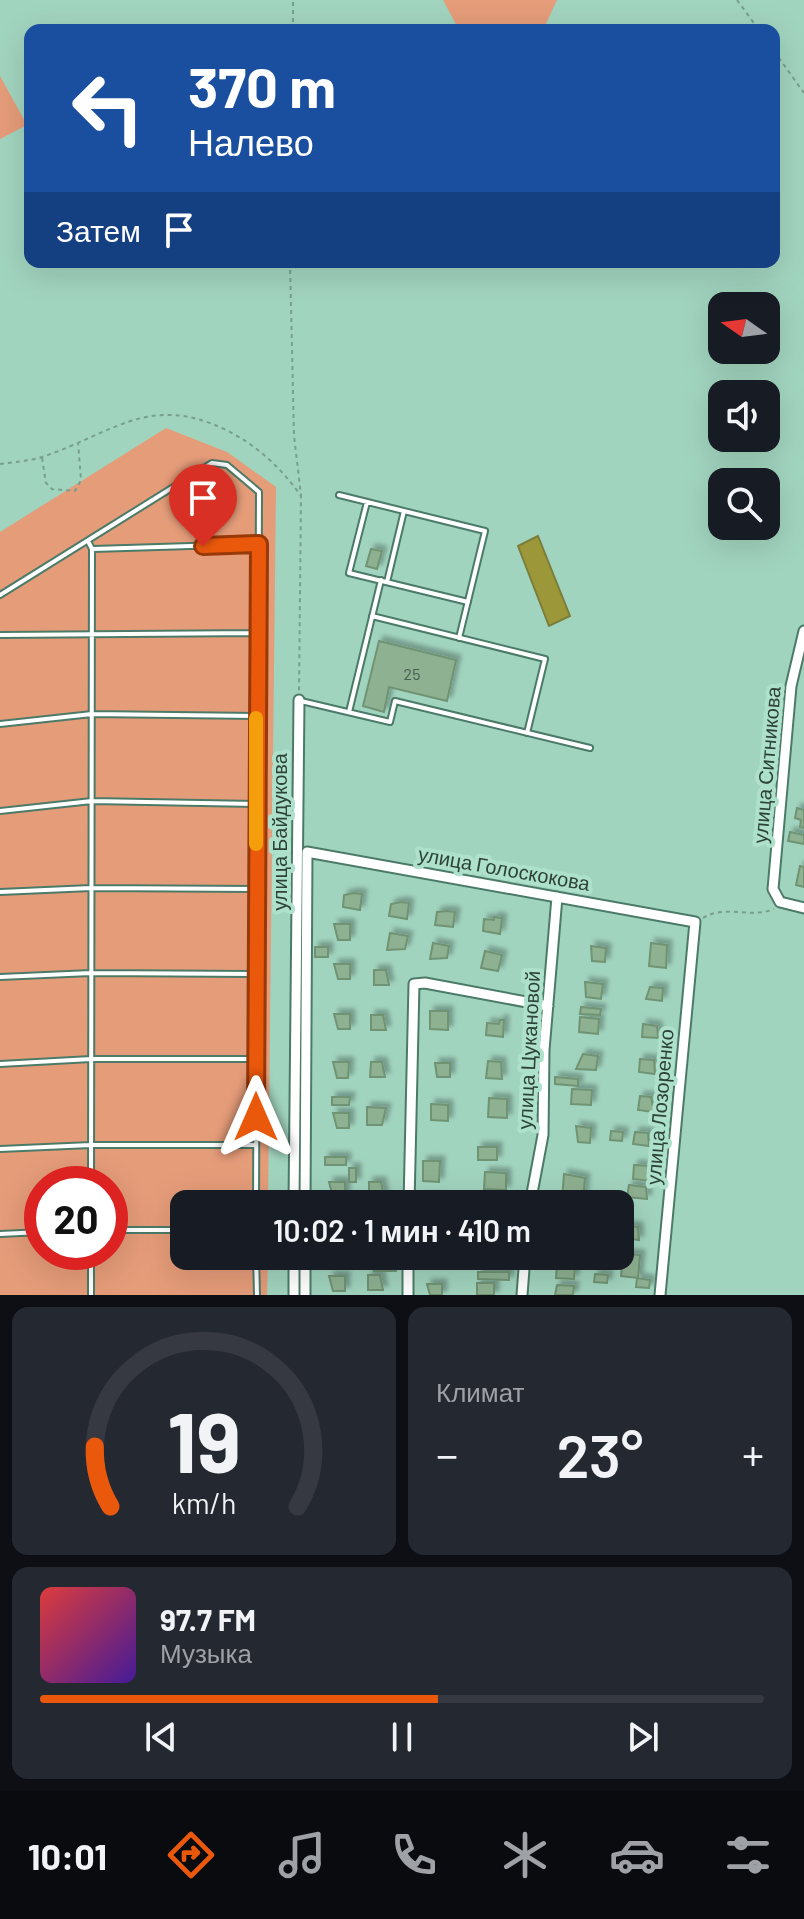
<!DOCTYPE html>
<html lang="ru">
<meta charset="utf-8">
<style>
:root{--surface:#171b24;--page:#242831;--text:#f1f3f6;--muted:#9ea1a6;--line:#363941;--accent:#ea580c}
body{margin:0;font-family:Barlow,sans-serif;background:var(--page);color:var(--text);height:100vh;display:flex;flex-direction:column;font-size:30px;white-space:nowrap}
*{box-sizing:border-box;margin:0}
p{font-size:26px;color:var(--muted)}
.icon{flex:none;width:44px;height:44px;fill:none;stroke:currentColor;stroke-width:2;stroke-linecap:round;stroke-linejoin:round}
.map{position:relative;height:1295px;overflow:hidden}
.panel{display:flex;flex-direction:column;gap:12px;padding:12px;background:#0d0f14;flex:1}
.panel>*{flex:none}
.guide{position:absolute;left:24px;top:24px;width:756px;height:244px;border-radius:16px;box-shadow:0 8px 32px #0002;background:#1a4fa0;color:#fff;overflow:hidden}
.needle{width:52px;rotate:284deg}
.tools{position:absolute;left:708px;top:292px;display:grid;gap:16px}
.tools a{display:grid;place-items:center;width:72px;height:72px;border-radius:16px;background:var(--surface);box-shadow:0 8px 32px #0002;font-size:40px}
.speed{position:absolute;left:24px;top:1166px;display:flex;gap:16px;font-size:40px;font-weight:700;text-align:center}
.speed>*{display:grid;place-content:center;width:104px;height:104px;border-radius:50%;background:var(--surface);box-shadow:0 8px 32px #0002;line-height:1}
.speed .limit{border:12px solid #d22;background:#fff;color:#111}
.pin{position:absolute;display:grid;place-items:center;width:68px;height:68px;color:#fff;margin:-82px -34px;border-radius:50% 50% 50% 0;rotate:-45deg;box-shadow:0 0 8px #0007}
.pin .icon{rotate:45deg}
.me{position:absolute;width:88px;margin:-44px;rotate:0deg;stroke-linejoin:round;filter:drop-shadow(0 0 6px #0008)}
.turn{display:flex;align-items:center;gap:28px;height:168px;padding:0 32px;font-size:36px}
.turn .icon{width:104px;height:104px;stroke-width:2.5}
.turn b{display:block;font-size:56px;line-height:68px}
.then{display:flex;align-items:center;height:76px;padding:0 32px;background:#0003;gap:16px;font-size:30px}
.big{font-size:60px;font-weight:600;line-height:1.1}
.panel .card{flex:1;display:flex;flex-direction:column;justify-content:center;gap:12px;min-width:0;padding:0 28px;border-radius:16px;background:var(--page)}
.panel .dial{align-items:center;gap:0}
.dial svg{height:208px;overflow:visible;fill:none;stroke:var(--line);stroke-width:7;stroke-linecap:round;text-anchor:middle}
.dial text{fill:var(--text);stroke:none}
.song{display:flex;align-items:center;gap:24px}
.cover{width:96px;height:96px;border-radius:12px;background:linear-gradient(135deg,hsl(0 70% 55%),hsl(260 70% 35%))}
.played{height:8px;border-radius:4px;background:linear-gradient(90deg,var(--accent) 55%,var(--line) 55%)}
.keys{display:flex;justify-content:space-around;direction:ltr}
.heat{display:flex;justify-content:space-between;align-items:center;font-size:44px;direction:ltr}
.panel .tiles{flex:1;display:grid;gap:12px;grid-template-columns:1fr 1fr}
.card:last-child{grid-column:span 2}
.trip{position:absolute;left:170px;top:1190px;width:464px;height:80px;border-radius:16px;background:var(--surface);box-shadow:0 8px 32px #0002;font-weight:600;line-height:80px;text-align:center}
.tabs{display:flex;height:128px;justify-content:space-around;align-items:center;background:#090b0e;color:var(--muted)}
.tabs .icon{width:56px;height:56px}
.tabs .active{color:var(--accent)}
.tabs b{font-size:36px;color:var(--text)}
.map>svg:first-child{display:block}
</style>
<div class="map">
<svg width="804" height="1295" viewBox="0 0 804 1295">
<defs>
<filter id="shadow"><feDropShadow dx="4.5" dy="-4.5" stdDeviation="2" flood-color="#0004"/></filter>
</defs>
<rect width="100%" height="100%" fill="#a1d4bf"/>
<path fill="#e59c79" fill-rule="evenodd" d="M443,0H557L543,30H459Z
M0,76L27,125L0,139Z
M166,428L227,452L276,487L268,1204H184V1256H268L267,1295H0V532ZM42,1184H110V1252H42Z"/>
<path fill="#9c983a" stroke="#7b7e3a" stroke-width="2" d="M538,536L570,616L549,626L518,546Z"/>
<path fill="#8eb191" stroke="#709373" stroke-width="2" filter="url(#shadow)" d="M371,549L382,551L377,569L366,566Z
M379,641L456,660L447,701L389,687L384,712L363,706Z
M797,808L804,810V828L800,827L801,820L795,818Z
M790,832L804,835V844L788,841Z
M800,866L804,867V887L796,885Z
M354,893L362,894L360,910L343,907L344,895Z
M401,902L409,903L407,919L389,916L391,904Z
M447,911L455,912L453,927L435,925L437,912Z
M494,917L502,918L500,934L483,931L484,919L494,920Z
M334,924H350V940H338Z
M390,933L408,936L405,949L387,950Z
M433,943L449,946L447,958L430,959Z
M651,943L667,945L666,968L649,966Z
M591,946L606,948L605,962L592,961Z
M315,947H328V957H315Z
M485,951L502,955L498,971L481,968Z
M334,964H350V979H338Z
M374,970H386L389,985H374Z
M585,982L603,984L601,999L586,997Z
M650,987L663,988L662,1001L646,999Z
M581,1007L601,1009L600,1015L580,1014Z
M430,1011H448V1030L430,1029Z
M334,1014H350V1029H338Z
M371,1015H383L386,1030H371Z
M580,1017L599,1019L598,1034L579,1032Z
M500,1020H504L503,1037L486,1035L487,1023L499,1024Z
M643,1024L657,1026L658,1038L642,1037Z
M583,1054L598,1056L596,1070L576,1069Z
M640,1059L654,1060L655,1074L639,1072Z
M488,1061L501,1062L502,1079L486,1078Z
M333,1062H349L348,1078H337Z
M371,1062H382L385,1077H370Z
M435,1063H450V1077H437Z
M555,1077L578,1079V1086L555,1084Z
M572,1089L592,1090L591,1105L571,1104Z
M640,1096L651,1097L654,1112L638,1110Z
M332,1097H350L349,1105H332Z
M489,1098L507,1099V1118L488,1117Z
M431,1104L448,1105V1121L431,1120Z
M367,1107L386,1108L382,1125H367Z
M333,1113H349V1128H337Z
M576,1126L591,1128L590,1143L578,1142Z
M611,1131L623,1132L622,1141L610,1140Z
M635,1132L648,1133L649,1146L633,1144Z
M478,1147H497V1160H478Z
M325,1157H346V1165H325Z
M423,1161H440L439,1182L423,1181Z
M634,1165L650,1166L649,1181L633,1179Z
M349,1168H356V1182H349Z
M485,1172L506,1173V1190L484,1189Z
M564,1174L585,1178L583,1200H562Z
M329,1182H345V1197H333Z
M369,1182H381L384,1197H369Z
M629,1185L646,1187L647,1199L627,1197Z
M485,1196L513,1199V1204H484Z
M420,1198H441L440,1204H419Z
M625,1226L638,1227L639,1240L624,1238Z
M623,1254L640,1255L638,1278L621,1276Z
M375,1261H397L396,1271H374Z
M557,1264L575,1266L574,1279L556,1278Z
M478,1272H509V1280L478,1279Z
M595,1274L608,1275L607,1283L594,1282Z
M368,1275H380L383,1290H368Z
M329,1276H345V1291H333Z
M637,1278L650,1280L649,1288L636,1287Z
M477,1283H494V1295H477Z
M427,1284H442V1295H430Z
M557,1285L574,1286L573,1295H555Z"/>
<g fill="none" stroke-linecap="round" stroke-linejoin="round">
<g stroke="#4b7b68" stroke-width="8">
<path id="lane" d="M339,495L485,531L459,638
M367,502L349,573L468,602
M89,543L92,549L91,1184
M93,549L259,544
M387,582L404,511
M0,595L212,463L227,465L259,492L256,1204
M372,616L545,659L527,733
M0,635L258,633
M301,701L390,722L395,701L590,748
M349,712L381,580
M0,724L92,714L256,716
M0,811L92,801L256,804
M0,892L91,888L256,889
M0,977L91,973L257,974
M0,1064L91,1059H257
M0,1149L91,1145H256
M110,1230H184
M0,1234L42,1232
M91,1252V1295
M256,1256L257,1295"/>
</g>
<g stroke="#4b7b68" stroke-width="13">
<path id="street" d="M804,631L791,686L773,889L780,902L804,908
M294,1204L299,700
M305,1204L307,852L695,922L660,1295
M409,1204L414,984L425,983L548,1006
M530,1204L543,1135L544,1050L557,897
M294,1295V1256
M305,1295V1256
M408,1295V1256
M522,1295L525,1256"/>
</g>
<path stroke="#779f8e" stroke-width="2" stroke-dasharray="4 4" stroke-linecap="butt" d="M737,0L759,30
M293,30V0
M774,51L804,93
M290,262L294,436L301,495
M42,458L46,483L52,489L75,491L81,480L78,442
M0,464C14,462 29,461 42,457C114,433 150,392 228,431C258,446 282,469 301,496L299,692
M703,918C725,904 752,919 774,909"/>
<use href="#lane" stroke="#fff" stroke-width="4"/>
<use href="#street" stroke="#fff" stroke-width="9"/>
</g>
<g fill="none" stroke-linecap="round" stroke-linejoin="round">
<g stroke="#983908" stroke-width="20">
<path id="route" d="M203,546L259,544L256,1117"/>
</g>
<use href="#route" stroke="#ea580c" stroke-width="14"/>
<path stroke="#f59e0b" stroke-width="14" d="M256,718V844"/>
</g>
<g text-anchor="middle" stroke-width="8" stroke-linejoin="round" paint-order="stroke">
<g font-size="16" fill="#455e4f">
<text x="412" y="680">25</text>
</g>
<g font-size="20" fill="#2d4239" stroke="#aee1cb">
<text transform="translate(767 765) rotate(-85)" y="7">улица Ситникова</text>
<text transform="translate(280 832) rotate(-90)" y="7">улица Байдукова</text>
<text transform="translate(504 869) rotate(10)" y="7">улица Голоскокова</text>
<text transform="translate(529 1050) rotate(-87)" y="7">улица Цукановой</text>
<text transform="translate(660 1107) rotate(-85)" y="7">улица Лозоренко</text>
</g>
</g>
</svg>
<div class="tools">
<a><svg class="needle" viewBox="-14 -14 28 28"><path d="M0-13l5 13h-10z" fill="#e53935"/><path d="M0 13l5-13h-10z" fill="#9ea1a6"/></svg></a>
<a><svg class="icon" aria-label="sound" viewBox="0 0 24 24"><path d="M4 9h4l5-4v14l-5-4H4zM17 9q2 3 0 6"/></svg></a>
<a><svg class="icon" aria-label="search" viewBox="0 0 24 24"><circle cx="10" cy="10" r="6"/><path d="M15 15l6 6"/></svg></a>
</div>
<div class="speed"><div class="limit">20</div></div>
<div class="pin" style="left:203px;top:546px;background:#d93025"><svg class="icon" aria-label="arrive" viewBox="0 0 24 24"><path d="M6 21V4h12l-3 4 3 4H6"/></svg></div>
<svg class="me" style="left:256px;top:1117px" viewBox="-20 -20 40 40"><path d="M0-17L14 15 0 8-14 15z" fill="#ea580c" stroke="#fff" stroke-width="4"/></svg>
<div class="trip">10:02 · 1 мин · 410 m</div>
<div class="guide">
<div class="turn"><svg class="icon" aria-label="left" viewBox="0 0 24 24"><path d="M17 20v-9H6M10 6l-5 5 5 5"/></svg><div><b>370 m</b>Налево</div></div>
<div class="then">Затем<svg class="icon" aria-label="arrive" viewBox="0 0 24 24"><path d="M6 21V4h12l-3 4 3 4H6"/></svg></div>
</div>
</div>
<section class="panel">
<div class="tiles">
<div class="card dial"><svg viewBox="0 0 100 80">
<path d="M14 69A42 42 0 1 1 86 69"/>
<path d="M14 69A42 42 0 0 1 8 46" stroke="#ea580c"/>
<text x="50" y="56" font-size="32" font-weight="700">19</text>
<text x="50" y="72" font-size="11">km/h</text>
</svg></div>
<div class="card"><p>Климат</p>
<div class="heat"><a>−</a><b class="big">23°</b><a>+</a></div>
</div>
<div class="card">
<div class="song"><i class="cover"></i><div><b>97.7 FM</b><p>Музыка</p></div></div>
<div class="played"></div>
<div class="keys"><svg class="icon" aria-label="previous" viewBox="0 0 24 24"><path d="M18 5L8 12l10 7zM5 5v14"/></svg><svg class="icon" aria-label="pause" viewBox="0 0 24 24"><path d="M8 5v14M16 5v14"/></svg><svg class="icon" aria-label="next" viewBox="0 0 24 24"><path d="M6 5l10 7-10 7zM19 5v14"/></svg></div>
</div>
</div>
</section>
<nav class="tabs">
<b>10:01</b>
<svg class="icon active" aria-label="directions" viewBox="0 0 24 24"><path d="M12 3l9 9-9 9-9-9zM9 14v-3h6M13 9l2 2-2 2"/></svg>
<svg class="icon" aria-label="music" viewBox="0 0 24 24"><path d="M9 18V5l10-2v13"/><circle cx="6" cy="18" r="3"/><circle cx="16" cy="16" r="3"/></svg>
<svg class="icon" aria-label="phone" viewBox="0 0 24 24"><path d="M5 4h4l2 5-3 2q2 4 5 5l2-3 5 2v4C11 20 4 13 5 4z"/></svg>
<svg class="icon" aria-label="climate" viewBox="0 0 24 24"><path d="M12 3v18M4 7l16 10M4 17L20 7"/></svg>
<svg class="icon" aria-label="car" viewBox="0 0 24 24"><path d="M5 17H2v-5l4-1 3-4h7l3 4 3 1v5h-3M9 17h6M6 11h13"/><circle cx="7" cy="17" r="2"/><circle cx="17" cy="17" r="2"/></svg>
<svg class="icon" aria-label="filters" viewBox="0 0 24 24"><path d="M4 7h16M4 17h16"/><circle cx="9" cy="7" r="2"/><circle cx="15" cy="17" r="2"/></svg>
</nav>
